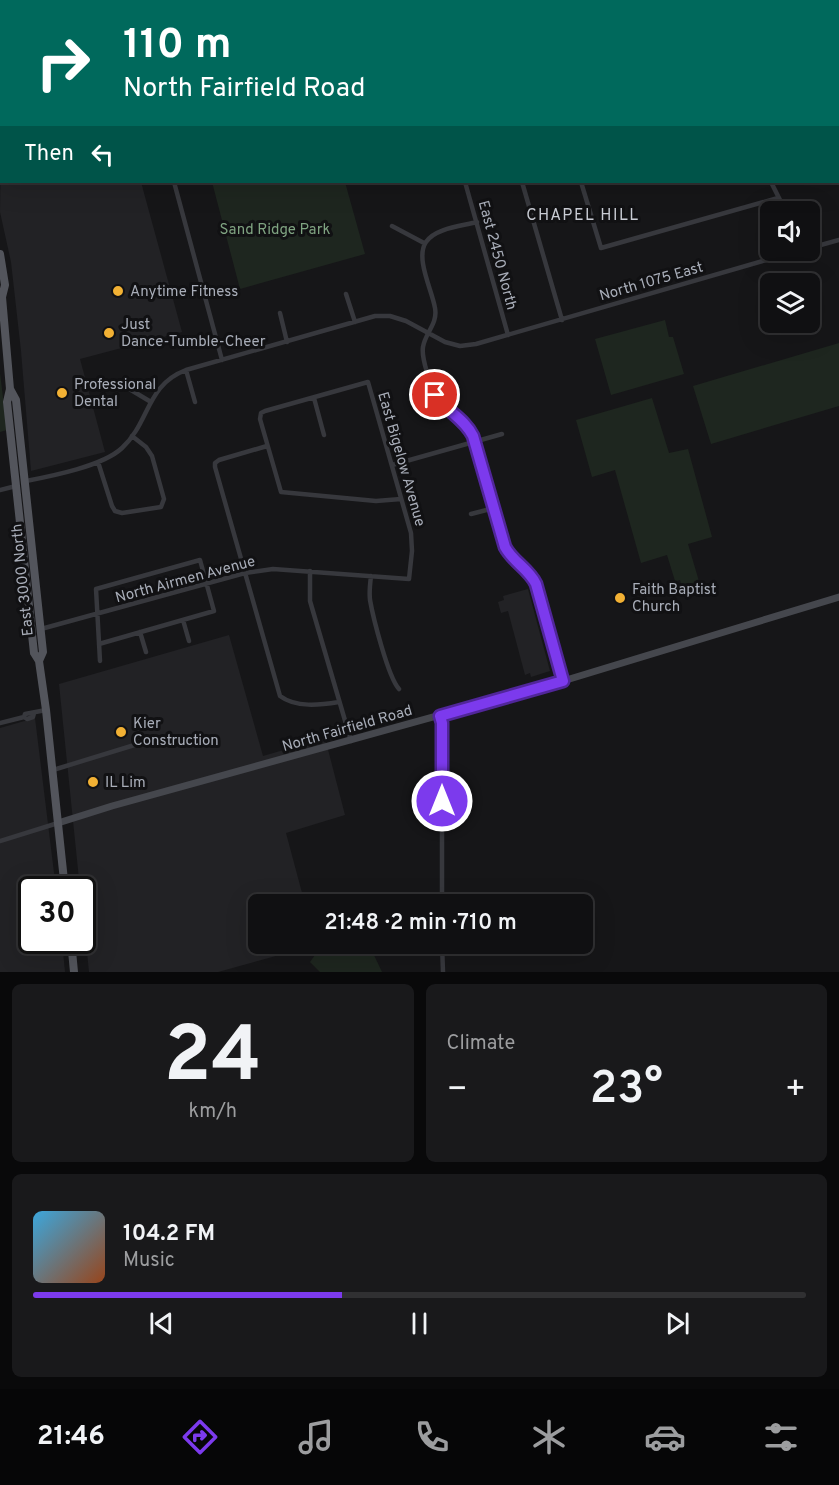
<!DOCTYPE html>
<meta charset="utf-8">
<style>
:root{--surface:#101012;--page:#19191b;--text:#f1f3f6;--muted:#9c9d9f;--line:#303032;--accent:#7c3aed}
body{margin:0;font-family:Overpass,sans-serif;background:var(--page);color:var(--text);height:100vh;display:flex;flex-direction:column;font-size:22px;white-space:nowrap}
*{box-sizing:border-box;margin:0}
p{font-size:20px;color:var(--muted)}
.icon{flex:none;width:33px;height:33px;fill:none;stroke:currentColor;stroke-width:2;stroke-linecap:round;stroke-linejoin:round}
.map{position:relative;height:972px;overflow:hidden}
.details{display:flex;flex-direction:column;gap:12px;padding:12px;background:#09090a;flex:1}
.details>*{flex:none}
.guide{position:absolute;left:0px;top:0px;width:840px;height:183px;box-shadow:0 6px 24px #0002,0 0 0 2px var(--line);background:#00695c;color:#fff;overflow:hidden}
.controls{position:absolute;left:760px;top:201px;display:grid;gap:12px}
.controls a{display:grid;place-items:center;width:60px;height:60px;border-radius:9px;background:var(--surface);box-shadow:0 6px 24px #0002,0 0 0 2px var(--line);font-size:30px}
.speed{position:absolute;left:18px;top:876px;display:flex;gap:12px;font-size:30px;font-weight:700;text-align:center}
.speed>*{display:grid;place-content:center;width:78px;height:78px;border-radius:50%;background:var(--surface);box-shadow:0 6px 24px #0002,0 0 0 2px var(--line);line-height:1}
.speed .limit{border:3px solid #111;border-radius:9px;background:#fff;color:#111}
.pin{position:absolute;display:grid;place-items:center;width:51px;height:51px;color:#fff;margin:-26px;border:3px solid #fff;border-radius:50%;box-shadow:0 2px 6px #0007}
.me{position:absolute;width:66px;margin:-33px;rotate:0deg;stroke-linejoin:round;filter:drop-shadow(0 0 4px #0008)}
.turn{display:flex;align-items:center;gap:21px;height:126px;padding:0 24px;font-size:27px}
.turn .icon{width:78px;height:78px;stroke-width:2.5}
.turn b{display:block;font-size:42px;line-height:51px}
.then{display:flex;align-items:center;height:57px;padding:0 24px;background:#0003;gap:12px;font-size:22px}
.big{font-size:45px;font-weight:600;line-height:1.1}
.details .card{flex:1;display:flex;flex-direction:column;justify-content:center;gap:9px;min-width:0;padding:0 21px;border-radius:9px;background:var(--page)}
.details .dial{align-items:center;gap:0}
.dial b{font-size:78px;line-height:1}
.song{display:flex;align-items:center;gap:18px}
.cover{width:72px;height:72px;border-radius:9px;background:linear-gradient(135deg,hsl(200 70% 55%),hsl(20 70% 35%))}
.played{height:6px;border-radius:3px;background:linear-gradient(90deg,var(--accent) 40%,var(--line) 40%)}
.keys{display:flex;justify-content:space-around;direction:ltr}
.heat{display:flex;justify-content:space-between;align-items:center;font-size:33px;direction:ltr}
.details .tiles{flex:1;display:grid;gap:12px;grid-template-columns:1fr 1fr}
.card:last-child{grid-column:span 2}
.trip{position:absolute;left:248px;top:894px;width:345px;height:60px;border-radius:9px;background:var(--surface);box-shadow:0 6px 24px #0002,0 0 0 2px var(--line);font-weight:600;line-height:60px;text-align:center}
.tab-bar{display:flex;height:96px;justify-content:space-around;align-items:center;background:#060607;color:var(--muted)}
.tab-bar .icon{width:42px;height:42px}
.tab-bar .selected{color:var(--accent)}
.tab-bar b{font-size:27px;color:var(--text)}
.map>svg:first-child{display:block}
</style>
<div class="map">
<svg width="839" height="972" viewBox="0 0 839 972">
<rect width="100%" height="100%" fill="#161618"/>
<path fill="#222225" d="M1,137L2,182H141L182,332L80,359L105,452L31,471L21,351L11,262L0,212Z
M528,589L550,671L531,677L530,673L525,675L508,611L501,613L498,602L504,600L503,596Z
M229,635L263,756L325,738L345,815L286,833L305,904H258V944L316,945L218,972H89L83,912L82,890L80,889L59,684Z
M35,718L56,889L32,890V940L62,941L65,972H0V728Z"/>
<path fill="#1e261f" d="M573,0H839V71L838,2Z
M212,182H345L365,254L240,289Z
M665,320L669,337H673L684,374L611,395L595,339Z
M839,343V406L711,444L693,386Z
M0,373L7,430L0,432Z
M652,398L669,453L688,449L712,537L688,544L701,588L683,593L680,580L675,581L667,555L641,563L615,470L592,477L576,420Z
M344,944H373V953L382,972H320L310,962L315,955L336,950Z"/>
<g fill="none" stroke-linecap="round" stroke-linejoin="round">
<path stroke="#37383d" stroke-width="4.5" d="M97,0V2
M276,0L277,2
M395,0L396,2
M520,0V2
M56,2L62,0
M405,2L407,0
M0,17H2
M0,52L2,57
M174,182L222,360
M465,182L508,335
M522,182L562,320
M581,182L601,248L778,198
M771,182L786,212
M477,222C462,226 435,228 426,242C415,258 432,290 435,308C438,324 425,333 423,347C421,358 431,386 436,396C445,413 465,418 473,436L505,547C513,562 529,569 536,584L563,681
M392,226L424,243
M810,248L839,240
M346,294L355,322
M280,313L287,342
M186,370L195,402
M121,384L151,402
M314,398L324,435
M267,446L219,460L215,463V467L280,696C296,708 320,705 339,702
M98,462L112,506L115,511L122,513L161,507L164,499L152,456L146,447L132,436
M392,465L502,434
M26,481C52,476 103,466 122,448C150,422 146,385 186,370L375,316H390L406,321L445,342L460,346L476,344L801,250
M0,490L16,486
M471,514L494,508
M310,571V601L351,741
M371,576C370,584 369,592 370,600C373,617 388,677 399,689
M183,620L189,641
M41,629L245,573L273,569L409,579L412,551L411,533L368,382L265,411L261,413L260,419L281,492L376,501L401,499
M140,632L146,652
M99,644L214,611L200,560L96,589L100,661
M34,713L33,717L27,719L24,717L25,714L46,710
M439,716L442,723V904
M0,723L24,717
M53,770L141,743
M0,841L58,823
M442,944L443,972"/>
<path stroke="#37383d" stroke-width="6" d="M0,130H2
M838,158L839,159"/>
<path stroke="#45474d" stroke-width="7" d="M58,823L112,806L563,681L839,597"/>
<path stroke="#53555c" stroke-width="8" d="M0,254L5,285L2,297L10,389L7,402L34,653L39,661L46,710L65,890
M10,389L16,400L43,652L39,661
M71,940L74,972"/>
</g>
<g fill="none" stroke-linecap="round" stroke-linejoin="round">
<g stroke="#51269a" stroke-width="15">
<path id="route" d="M435,395C446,411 464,418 473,436L505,547C513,562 529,569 536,584L563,681L440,716L442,723V801"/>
</g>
<use href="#route" stroke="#7c3aed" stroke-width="10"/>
</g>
<g fill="#f2b134" stroke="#111113" stroke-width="2">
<circle cx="118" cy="291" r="6"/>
<circle cx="109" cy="333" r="6"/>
<circle cx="62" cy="393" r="6"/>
<circle cx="620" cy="598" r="6"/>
<circle cx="121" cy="732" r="6"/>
<circle cx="93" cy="782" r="6"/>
</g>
<g text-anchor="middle" stroke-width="6" stroke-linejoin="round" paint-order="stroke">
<g font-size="15" fill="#7fa381" stroke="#111113">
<text x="275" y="234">Sand Ridge Park</text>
</g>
<g font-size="15" fill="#a8adb8" stroke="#111113">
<text transform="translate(498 255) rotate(75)" y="5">East 2450 North</text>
<text transform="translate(651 281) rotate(-16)" y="5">North 1075 East</text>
<text transform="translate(402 459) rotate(74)" y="5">East Bigelow Avenue</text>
<text transform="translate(185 579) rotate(-15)" y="5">North Airmen Avenue</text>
<text transform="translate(22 580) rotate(-96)" y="5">East 3000 North</text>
<text transform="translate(347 728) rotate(-16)" y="5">North Fairfield Road</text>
</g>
<g font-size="15" fill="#a8adb8" stroke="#111113" text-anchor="start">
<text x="130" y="296">Anytime Fitness</text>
<text x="121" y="329">Just<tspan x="121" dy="17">Dance-Tumble-Cheer</tspan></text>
<text x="74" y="389">Professional<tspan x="74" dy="17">Dental</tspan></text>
<text x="632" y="594">Faith Baptist<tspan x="632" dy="17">Church</tspan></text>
<text x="133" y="728">Kier<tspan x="133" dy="17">Construction</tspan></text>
<text x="105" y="787">IL Lim</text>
</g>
<g font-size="16" letter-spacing="1.5" fill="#c9ccd4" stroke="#111113">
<text x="583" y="220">CHAPEL HILL</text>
</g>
</g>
</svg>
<div class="controls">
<a><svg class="icon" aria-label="sound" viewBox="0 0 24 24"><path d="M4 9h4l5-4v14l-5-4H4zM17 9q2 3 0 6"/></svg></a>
<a><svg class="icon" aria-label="layers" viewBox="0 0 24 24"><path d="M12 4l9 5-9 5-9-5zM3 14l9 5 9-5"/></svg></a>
</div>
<div class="speed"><div class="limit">30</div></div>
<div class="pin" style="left:435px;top:395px;background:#d93025"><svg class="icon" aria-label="arrive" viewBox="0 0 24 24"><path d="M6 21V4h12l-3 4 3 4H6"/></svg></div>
<svg class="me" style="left:442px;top:801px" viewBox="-20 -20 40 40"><circle r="17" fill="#7c3aed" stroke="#fff" stroke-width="3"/><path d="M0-11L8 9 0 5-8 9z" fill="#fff"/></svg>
<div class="trip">21:48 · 2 min · 710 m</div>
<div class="guide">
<div class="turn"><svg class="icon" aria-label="right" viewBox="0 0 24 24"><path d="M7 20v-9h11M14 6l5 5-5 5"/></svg><div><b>110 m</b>North Fairfield Road</div></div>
<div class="then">Then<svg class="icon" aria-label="left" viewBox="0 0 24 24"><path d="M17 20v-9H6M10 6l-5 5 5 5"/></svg></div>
</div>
</div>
<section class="details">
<div class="tiles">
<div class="card dial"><b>24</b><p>km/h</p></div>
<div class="card"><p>Climate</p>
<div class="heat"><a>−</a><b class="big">23°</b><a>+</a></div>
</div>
<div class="card">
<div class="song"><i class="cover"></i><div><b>104.2 FM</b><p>Music</p></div></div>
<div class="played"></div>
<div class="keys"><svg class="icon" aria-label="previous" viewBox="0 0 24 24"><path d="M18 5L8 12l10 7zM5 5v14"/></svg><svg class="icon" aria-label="pause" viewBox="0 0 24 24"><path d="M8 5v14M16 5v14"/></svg><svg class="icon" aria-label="next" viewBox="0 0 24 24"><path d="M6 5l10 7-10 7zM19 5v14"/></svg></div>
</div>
</div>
</section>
<nav class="tab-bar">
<b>21:46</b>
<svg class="icon selected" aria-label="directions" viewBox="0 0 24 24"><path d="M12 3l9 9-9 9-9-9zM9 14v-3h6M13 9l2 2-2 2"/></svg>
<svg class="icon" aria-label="music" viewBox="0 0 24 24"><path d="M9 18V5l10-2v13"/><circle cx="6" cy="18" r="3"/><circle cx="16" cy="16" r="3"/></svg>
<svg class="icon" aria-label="phone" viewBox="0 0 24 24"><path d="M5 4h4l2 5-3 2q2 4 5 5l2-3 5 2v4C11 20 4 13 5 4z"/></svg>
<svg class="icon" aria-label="climate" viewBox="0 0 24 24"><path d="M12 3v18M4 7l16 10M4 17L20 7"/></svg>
<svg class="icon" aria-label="car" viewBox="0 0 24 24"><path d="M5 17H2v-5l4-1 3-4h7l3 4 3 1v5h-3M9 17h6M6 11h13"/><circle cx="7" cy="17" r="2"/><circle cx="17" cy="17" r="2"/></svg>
<svg class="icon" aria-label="filters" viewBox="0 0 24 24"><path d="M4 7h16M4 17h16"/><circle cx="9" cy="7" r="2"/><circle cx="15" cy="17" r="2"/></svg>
</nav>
